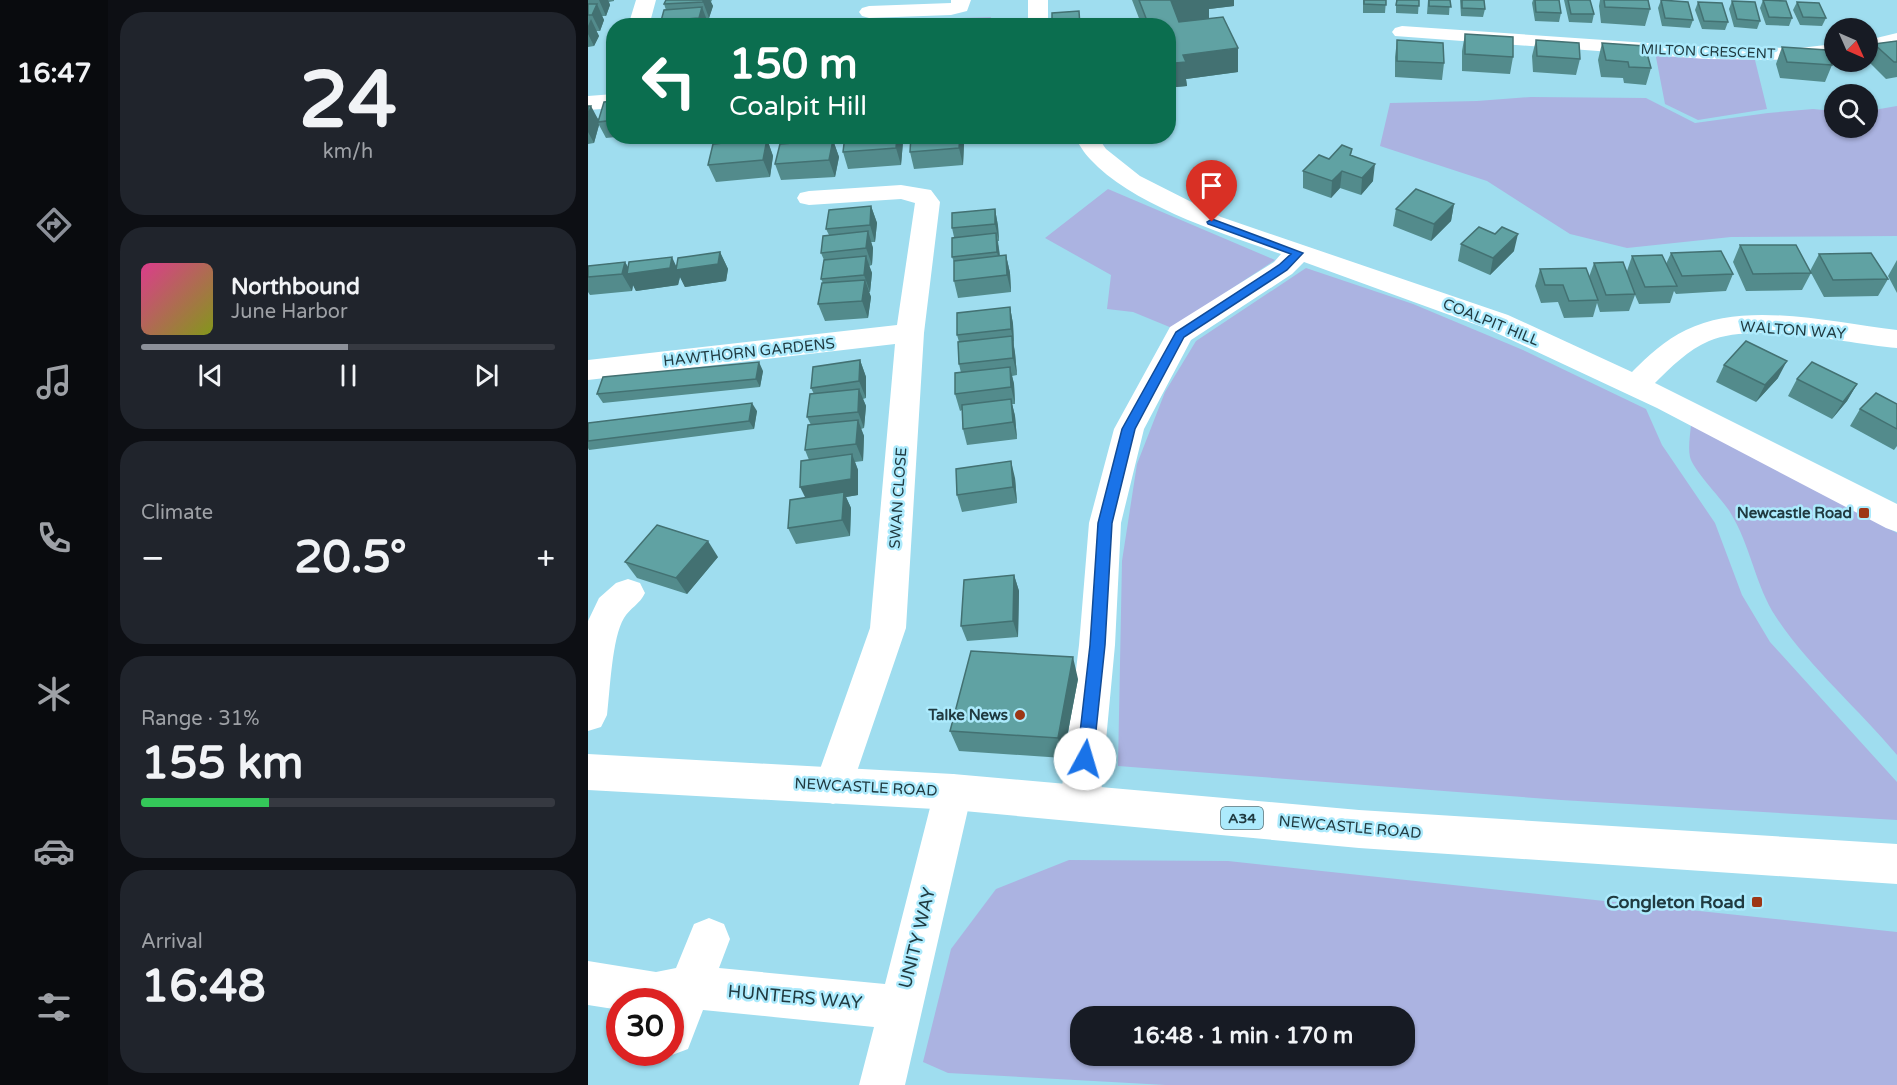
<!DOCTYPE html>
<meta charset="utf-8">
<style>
:root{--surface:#171b24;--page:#20242c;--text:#f1f3f6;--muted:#9ea1a6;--line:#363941;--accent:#8c9099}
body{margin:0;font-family:"Varela Round",sans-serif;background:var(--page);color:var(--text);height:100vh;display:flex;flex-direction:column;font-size:22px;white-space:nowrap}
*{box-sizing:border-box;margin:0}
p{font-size:20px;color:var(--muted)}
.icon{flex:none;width:33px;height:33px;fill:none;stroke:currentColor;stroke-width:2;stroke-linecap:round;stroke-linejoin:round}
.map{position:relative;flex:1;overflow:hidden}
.side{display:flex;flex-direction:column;gap:12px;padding:12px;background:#0d0f14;width:480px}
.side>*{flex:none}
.guide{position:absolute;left:18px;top:18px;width:570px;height:126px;border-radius:24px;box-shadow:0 2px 4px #0004;background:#0b6e4f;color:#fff;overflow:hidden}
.needle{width:39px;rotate:135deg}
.buttons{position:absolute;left:1236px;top:18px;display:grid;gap:12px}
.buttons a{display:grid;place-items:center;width:54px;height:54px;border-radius:50%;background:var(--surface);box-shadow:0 2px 4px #0004;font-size:30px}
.speed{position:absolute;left:18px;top:988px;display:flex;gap:12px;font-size:30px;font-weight:700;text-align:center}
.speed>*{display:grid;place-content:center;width:78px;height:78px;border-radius:50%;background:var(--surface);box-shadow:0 2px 4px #0004;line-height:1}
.speed .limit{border:9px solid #d22;background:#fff;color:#111}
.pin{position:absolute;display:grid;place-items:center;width:51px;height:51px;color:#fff;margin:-62px -26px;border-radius:50% 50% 50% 0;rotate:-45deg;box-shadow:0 0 6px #0007}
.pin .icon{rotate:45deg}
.me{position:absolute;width:66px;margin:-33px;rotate:6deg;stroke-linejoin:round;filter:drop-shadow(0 0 4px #0008)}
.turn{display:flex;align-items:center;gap:21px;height:126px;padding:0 24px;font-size:27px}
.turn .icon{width:78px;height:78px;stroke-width:2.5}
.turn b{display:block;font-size:42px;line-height:51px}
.big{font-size:45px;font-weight:800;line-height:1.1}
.side .card{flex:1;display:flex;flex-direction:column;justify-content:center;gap:9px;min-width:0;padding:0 21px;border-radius:24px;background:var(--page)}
.side .dial{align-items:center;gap:0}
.dial b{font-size:78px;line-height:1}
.song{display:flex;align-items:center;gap:18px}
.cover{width:72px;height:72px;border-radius:9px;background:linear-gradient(135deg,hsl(330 70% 55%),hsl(70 70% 35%))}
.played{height:6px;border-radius:3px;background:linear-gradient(90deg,var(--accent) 50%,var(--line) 50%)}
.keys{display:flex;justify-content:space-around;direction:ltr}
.heat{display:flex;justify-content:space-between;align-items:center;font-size:33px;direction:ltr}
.charge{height:9px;border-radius:4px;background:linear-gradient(90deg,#34c759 31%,var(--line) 0)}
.trip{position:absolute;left:482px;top:1006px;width:345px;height:60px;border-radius:24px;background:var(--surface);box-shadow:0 2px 4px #0004;font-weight:800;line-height:60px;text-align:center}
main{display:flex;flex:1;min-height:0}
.tabs{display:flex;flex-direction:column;width:108px;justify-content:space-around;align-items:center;background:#090b0e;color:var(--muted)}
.tabs .icon{width:42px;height:42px}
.tabs .active{color:var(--accent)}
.tabs b{font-size:27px;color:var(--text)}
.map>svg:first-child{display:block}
</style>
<main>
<nav class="tabs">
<b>16:47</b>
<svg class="icon active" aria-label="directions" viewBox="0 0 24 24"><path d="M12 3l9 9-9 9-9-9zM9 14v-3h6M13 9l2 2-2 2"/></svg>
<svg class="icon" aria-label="music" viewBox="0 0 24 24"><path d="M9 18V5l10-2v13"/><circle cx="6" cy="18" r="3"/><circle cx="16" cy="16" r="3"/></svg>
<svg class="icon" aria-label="phone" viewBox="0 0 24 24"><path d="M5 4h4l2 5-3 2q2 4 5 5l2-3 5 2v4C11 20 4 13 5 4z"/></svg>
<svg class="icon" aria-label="climate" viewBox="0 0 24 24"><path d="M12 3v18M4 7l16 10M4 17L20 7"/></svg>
<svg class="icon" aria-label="car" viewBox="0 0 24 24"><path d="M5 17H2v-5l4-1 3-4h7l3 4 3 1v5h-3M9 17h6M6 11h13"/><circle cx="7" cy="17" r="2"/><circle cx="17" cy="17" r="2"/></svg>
<svg class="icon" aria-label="filters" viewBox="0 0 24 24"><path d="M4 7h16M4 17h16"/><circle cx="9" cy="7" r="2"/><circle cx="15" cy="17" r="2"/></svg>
</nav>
<section class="side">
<div class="card dial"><b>24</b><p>km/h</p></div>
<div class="card">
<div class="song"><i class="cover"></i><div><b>Northbound</b><p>June Harbor</p></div></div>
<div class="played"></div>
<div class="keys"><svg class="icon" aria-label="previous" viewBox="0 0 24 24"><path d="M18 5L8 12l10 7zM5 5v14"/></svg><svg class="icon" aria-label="pause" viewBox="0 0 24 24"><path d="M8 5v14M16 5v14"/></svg><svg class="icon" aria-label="next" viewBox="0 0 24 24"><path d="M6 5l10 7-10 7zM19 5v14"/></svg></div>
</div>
<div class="card"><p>Climate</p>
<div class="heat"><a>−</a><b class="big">20.5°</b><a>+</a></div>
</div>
<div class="card"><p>Range · 31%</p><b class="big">155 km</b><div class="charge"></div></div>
<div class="card"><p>Arrival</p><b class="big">16:48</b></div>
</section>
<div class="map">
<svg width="1309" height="1085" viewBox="0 0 1309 1085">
<rect width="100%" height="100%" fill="#9fddef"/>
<path fill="#abb3e1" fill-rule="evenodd" d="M403,17L402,26L190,25L191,24Z
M1067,52L1166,56L1179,109L1110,120L1077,104Z
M943,97L1058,98L1107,123L1180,113L1225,109L1246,111V128H1280V111L1309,106V236L1143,237L1039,248L982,234L899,181L792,146L802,103L889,101Z
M520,189L687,260L584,328L545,312L519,309L523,275L457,238Z
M718,268L825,304L935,350L1058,409L1074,445L1127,523L1154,595L1182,642L1309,782V820L973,800L530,766L534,561L549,464L577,392L608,341Z
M1103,425L1309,533V755C1270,708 1222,668 1188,617C1167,585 1163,546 1142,512C1134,499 1105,470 1102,457C1100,448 1102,435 1103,425Z
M481,860L640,861L1309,932V1085H578L360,1073L335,1062L363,949L408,889ZM492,1017H816V1056H492Z"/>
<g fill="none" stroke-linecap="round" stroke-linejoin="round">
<path fill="#fff" fill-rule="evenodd" d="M48,0H68L61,26H40Z
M363,0H383L379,11L363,15L281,18L274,16L271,12L274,8L281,6L363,3Z
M440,0H460V26H440Z
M814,26L1118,47L1212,48L1246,44V56L1212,60L1118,59L807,36L804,32L807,28Z
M1309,33V45L1280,52V40Z
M26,94V108L0,110V96Z
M486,136H509L518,149L552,176L633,217L920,315L1044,372C1060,356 1077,340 1098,330C1159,300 1244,323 1309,330V348C1259,344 1167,321 1121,341C1100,350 1083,367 1067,383L1309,504V532L1298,528L1069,408L900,329L716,262L704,274L603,340L556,429L533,523L527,645L512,804L506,817L492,822L478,817L472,804L491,645L501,523L526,429L582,327L686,262L693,254C635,234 544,205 502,159C496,153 491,144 486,136Z
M313,185L343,190L352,202L336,333L318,628L264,786L259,799L245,804L231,799L226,786L282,628L307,344L0,380V360L309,325L327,203L313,199L221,205L212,203L209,198L212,193L221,191Z
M40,579L52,583L57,593C52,604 42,608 36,618C24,637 22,691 19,715L13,727L0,731V621L11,598L28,583Z
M365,774L379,779L384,792L317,1085H271L286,1027L115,1010L100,1049L84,1055L78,1053H82V1002H32V1010L0,1005V961L68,972L88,968L106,924L121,918L136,924L142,939L131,968L297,984L346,792L351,779Z"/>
<path fill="#fff" fill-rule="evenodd" d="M0,754L365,774L771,810L1309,844V884L771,848L365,810L0,790Z"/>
</g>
<path fill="#538b8c" d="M0,0H26V1L21,2L22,5L18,16H14L16,20L12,31H8L11,36L6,46L0,47Z
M78,0H124L123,2L125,6L121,18H118L120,23L119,26H75L73,21L78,10L76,4Z
M544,0H646V6L621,9V18L650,72L598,79L599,86L588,87L580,69V26H554Z
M775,0H798L797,13H775Z
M808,0H831L830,14L808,13Z
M840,0H862L861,15L839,14Z
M872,0H896L897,9L895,17L873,16Z
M945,0H971L973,13L971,22L947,21L944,3Z
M976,0H1002L1006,14L1004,23L981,22Z
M1012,0H1060L1062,9L1057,26L1013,23L1011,6Z
M1073,0L1105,20L1102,28L1074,26L1070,8Z
M1175,0L1204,18L1201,26L1178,25L1172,8Z
M1144,1L1172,21L1169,29L1146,27L1141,9Z
M1110,2L1140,22L1137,30L1114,29L1107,10Z
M1209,2L1238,18L1234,26L1212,25L1205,10Z
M877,34L925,57L922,74L874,71V51Z
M809,40L856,63L854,80L807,77V57Z
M948,40L992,59L988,75L945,72L944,56Z
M1309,41V77L1298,79L1280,61V58L1286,44Z
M1014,43L1063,68L1058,85L1036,83L1035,78L1013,77L1010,60Z
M1194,47L1244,65L1237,82L1192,78L1188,64Z
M26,101V136H38L18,138L11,125L6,143L0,144V106L10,119Z
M257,136H313L315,142L313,165L260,169L255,152Z
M179,139L185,156L182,177L128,182L120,165Z
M245,140L251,157L247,177L193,180L187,164Z
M376,144L375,165L326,169L322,152Z
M764,149L763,156L785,181L773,195L752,188L743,198L715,188V171Z
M866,204L863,221L843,241L805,226L808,209Z
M283,206L289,223L287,242H283L285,248L284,265L281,266L284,273L282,292H281L283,297L280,318L237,321L230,304L235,283L233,279L236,260L233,253L241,235L238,229Z
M407,209L410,226L411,241H410L412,256L418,255L422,273L423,292L370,298L366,281V262L364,257L366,237L364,228Z
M907,234L926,251L902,275L870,261L873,244Z
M1152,245L1223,273L1214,290L1158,291L1145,262Z
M132,252L140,269L138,281L97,287L92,277L90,285L48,291L45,285L44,291L2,295L0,292V266L37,262L40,267H89Z
M1083,253L1145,274L1138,291L1088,294L1086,291L1082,303L1051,304L1047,295L1041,311L1012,312L1009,303L1005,317L976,318L970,302L953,303L947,286L952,269L1001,277L1006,263L1039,271L1044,256L1078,264Z
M1231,254L1300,279L1290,296L1236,297L1222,271Z
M1309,260V293L1300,276Z
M422,307L425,324L426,346L427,353L429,375L424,376L426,384L427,404H424L427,416L429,439L379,445L375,429L374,410L372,411L367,394L373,373L371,364V342L369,335Z
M272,360L278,377V398L275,399L278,406L276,428L273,429L276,436L275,461L267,462L270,470V495L258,497L263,508L262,536L208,544L200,528L217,497L221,460L217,450L223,425L219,417L226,394L223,388Z
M1136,365L1190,378L1168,402L1128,382Z
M175,371L172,387L15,403L9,394Z
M1209,379L1269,384L1259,401L1244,419L1200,396Z
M1309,404V446L1306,450L1262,426L1272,409Z
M169,411L166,429L1,450L0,448V423Z
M427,478L429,503L374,512L369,495Z
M130,557L99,594L49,578L37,562Z
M426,575L431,591L430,637L379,641L373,626Z
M490,679L475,758L371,751L362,731Z"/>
<path fill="#437172" d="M11,0H20L22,5L18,16Z
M115,0H122L125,6L121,18L115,2Z
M591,0H646V6L621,9V20L584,24L583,1Z
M9,4L16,20L12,31L4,15Z
M114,7L120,23L119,26H114L111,18Z
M3,19L11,36L6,46L0,34V26Z
M650,48V72L598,79L599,86L588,87L587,63L595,55Z
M3,106L11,121L10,122L11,125L6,143L0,132V116Z
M309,136H313L315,142L313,165L308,148Z
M372,136H374L376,144L375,165L371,148Z
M179,139L185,156L182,177L175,160Z
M245,140L251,157L247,177L241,160Z
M787,164L785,181L773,195L774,178Z
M754,171L752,188L743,198L744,181Z
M866,204L863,221L843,241L846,224Z
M283,206L289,223L287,242L282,225Z
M407,209L410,226L411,241L407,224Z
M280,231L285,248L284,265L278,248Z
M408,233L411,250L413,269L409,252Z
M930,234L926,251L902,275L905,258Z
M132,252L140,269L138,281L97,287L92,277L90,285L48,291L45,285L44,291L34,274L37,262L43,273L84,257L90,270Z
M418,255L422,273L423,292L419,275Z
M278,256L284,273L282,292L276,275Z
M277,280L283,297L280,318L274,301Z
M422,307L425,324L426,346L423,329Z
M424,336L427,353L429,375L425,358Z
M272,360L278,377V398L271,381Z
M1199,361L1190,378L1168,402L1177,385Z
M171,362L175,371L172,387L168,379Z
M422,367L426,384L427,404L423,387Z
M1269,384L1259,401L1244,419L1255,402Z
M271,389L278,406L276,428L270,412Z
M423,399L427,416L429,439L425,422Z
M164,403L169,411L166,429L161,421Z
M270,420L276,436L275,461L268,444Z
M264,454L270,470V495L258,497L263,508L262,536L254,520L220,503L212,487Z
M423,461L427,478L429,503L425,487Z
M120,541L130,557L99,594L88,578Z
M426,575L431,591L430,637L425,621Z
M485,657L490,679L475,758L470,738Z"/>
<path fill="#60a2a3" stroke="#437172" stroke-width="1.5" d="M78,0H115V2L76,4Z
M551,0H591L583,1L591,22L635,17L650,48L595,55L598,62L587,63L580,48V26H561Z
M776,0H798V5L776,4Z
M809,0H831V6L808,5Z
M841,0H862L863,7L841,6Z
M874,0H896L897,9L874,8Z
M947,0H971L973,13L948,12Z
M980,0H1002L1006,14H983Z
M1016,0H1060L1062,9L1017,7Z
M1073,0L1100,2L1105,20L1077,18Z
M1175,0L1198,1L1204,18L1181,17Z
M1144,1L1167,2L1172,21L1149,19Z
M1110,2L1134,3L1140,22L1116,21Z
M1209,2L1231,3L1238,18L1215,17Z
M0,4H9L4,15H0Z
M114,7L111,18L73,21L76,10Z
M491,11L492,26H464V13Z
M877,34L925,37V57L877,54Z
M809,40L855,43L856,63L809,61Z
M948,40L991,43L992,59L949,56Z
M1309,41V62H1306L1286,44Z
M1014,43L1057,46L1063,68L1041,67L1040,62L1018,60Z
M1194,47L1239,50L1244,65L1199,62Z
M26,101V120L10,122L16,102Z
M0,106H3L0,116Z
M257,136H309L308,148L255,152Z
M323,136H372L371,148L322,152Z
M179,139L175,160L120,165L125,144Z
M245,140L241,160L187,164L192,144Z
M754,145L764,149L762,155L787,164L774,178L754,171L744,181L715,171L731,155L741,159Z
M828,189L866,204L846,224L808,209Z
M283,206L282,225L238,229L241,210Z
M407,209V224L364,228V213Z
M891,227L907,234L914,227L930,234L905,258L873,244Z
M280,231L278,248L233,253L235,236Z
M408,233L409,252L364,257V238Z
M1152,245H1208L1223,273L1165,274Z
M1133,251L1145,274L1094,276L1083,253Z
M132,252L130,264L88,270L90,258Z
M1283,253L1300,279L1245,280L1231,254Z
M418,255L419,275L366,281V261Z
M1074,255L1089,286L1057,287L1044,256Z
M278,256L276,275L233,279L236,260Z
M84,257L82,268L39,274L41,262Z
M37,262L34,274L0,277V266Z
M1035,262L1047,294L1018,295L1006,263Z
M998,268L1010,300L981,301L975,285H957L952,269Z
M277,280L274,301L230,304L234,283Z
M422,307L423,329L369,335V313Z
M424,336L425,358L371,364L370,342Z
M1158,341L1199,361L1177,385L1136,365Z
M272,360L271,381L223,388L225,367Z
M171,362L168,379L9,394L15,377Z
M1224,362L1269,384L1255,402L1209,379Z
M422,367L423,387L367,394V373Z
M271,389L270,412L219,417L222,394Z
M1288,393L1309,404V429L1272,409Z
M423,399L425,422L375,429L374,405Z
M164,403L161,421L0,441V423Z
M270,420L268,444L217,450L220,425Z
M264,454L263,479L212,487L213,461Z
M423,461L425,487L369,495L368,469Z
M256,492L254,520L200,528L202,500Z
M69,525L120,541L88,578L37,562Z
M426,575L425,621L373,626L376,580Z
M383,651L485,657L470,738L362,731Z"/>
<path fill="#1a73e8" stroke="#114b97" stroke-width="1.5" d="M624,219L715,253L699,270L596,337L547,429L524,523L517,645L505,759L503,764L497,766L492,764L489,759L502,645L510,523L534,429L588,332L691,265L703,254L620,224L619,222Z"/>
<g fill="#9d3616" stroke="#aceafc" stroke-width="2">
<rect x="1270" y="507" width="12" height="12" rx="3"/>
<circle cx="432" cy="715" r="6"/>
<rect x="1163" y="896" width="12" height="12" rx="3"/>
</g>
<g text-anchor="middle" stroke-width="5" stroke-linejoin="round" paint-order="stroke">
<g font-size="14" fill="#203a40" stroke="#aceafc">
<text transform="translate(1120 51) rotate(2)" y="5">MILTON CRESCENT</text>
</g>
<rect fill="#aceafc" stroke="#4a6f78" stroke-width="1.5" x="633" y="807" width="42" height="22" rx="4.5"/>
<g font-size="14" font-weight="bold" fill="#203a40">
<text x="654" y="823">A34</text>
</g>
<g font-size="15" fill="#203a40" stroke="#aceafc">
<text transform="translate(903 322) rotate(22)" y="5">COALPIT HILL</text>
<text transform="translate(1205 330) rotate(4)" y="5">WALTON WAY</text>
<text transform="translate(161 352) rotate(-6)" y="5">HAWTHORN GARDENS</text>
<text transform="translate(310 498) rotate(-86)" y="5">SWAN CLOSE</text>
<text transform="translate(278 787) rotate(3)" y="5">NEWCASTLE ROAD</text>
<text transform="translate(762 827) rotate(5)" y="5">NEWCASTLE ROAD</text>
</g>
<g font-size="15" font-weight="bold" fill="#203a40" stroke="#aceafc" text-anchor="end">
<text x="1264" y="518">Newcastle Road</text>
<text x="420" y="720">Talke News</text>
</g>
<g font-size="18" font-weight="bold" fill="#203a40" stroke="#aceafc" text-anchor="end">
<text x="1157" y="908">Congleton Road</text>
</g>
<g font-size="18" fill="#203a40" stroke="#aceafc">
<text transform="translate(329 938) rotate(-76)" y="6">UNITY WAY</text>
<text transform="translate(207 997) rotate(5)" y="6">HUNTERS WAY</text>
</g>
</g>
</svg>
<div class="buttons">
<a><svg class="needle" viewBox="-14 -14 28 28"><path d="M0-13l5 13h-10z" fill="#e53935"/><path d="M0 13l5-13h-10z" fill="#9ea1a6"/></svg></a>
<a><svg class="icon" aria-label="search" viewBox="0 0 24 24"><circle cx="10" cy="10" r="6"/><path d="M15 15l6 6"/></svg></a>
</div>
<div class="speed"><div class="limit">30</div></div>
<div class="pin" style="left:624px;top:222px;background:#d93025"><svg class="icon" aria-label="arrive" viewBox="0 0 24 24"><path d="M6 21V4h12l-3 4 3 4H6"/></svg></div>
<svg class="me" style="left:497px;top:759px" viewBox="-20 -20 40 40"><circle r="19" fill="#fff"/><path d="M0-13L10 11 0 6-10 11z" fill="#1a73e8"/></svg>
<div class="trip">16:48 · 1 min · 170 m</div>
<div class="guide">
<div class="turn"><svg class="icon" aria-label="left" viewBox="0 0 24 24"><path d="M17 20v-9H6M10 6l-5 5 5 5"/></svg><div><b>150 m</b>Coalpit Hill</div></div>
</div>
</div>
</main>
